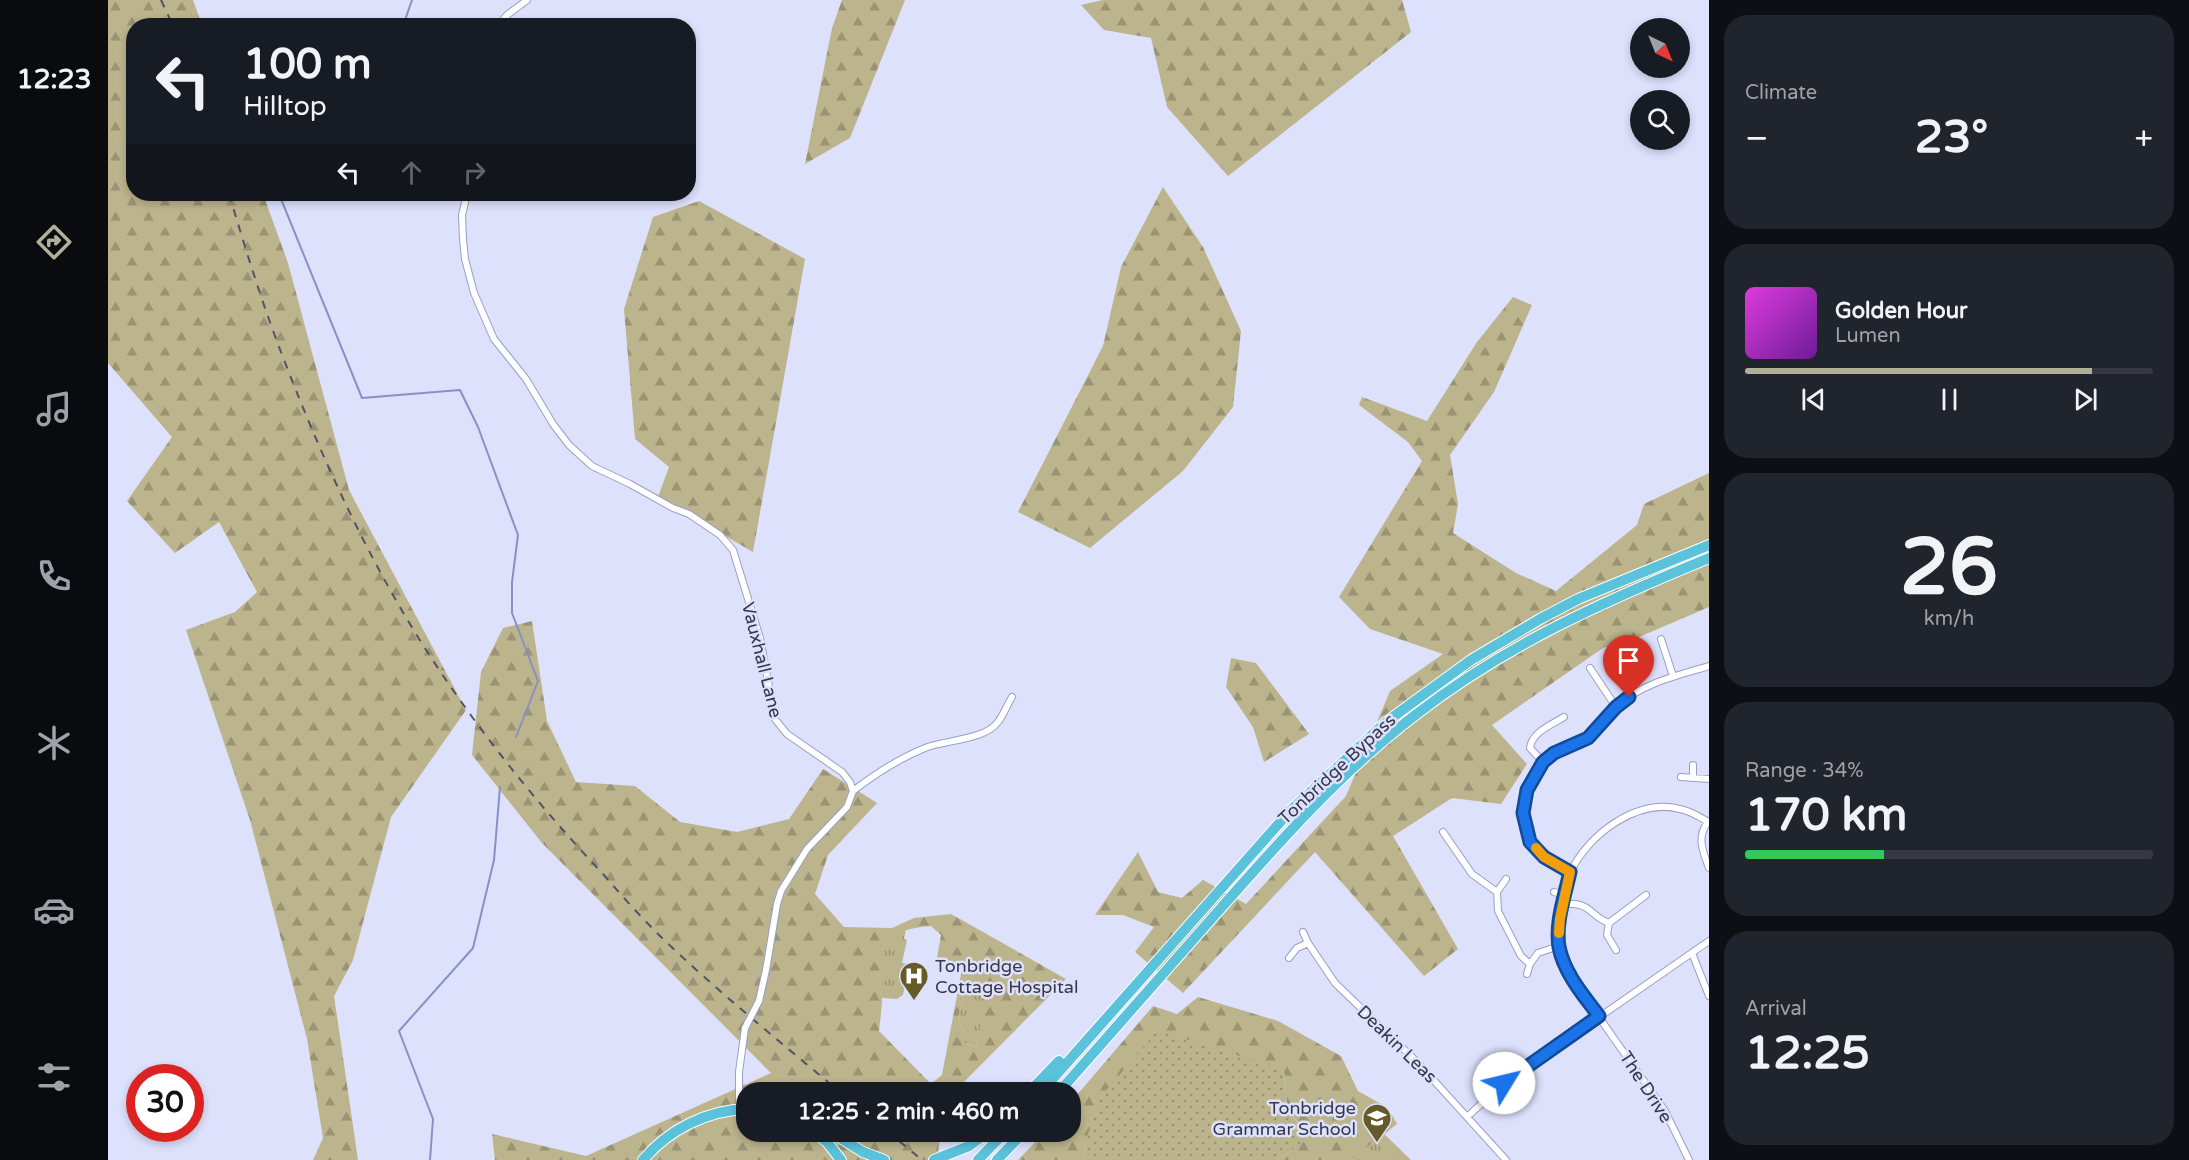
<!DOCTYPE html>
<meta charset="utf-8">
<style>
:root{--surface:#171b24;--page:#20242c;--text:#f1f3f6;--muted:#9ea1a6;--line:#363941;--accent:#b2af99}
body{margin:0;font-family:"Varela Round",sans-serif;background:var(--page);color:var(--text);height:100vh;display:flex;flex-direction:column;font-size:22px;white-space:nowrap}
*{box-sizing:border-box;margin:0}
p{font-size:20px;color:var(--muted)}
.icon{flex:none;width:33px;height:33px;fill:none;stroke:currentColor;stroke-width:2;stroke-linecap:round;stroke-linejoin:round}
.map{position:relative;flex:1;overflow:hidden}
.drawer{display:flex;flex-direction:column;gap:15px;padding:15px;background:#0d0f14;width:480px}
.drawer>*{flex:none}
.top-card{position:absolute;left:18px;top:18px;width:570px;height:183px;border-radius:24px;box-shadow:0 3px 9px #0003;background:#171b24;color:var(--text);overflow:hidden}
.needle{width:39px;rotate:137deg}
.controls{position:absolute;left:1522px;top:18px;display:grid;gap:12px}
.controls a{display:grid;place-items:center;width:60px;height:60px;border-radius:50%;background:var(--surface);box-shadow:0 3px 9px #0003;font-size:30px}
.speed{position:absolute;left:18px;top:1064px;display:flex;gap:12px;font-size:30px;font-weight:700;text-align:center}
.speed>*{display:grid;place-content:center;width:78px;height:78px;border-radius:50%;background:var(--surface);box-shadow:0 3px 9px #0003;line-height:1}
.speed .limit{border:9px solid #d22;background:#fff;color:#111}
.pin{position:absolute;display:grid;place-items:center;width:51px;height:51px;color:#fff;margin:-62px -26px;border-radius:50% 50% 50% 0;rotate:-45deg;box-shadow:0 0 6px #0007}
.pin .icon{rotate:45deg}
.me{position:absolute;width:66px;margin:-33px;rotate:54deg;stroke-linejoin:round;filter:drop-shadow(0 0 4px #0008)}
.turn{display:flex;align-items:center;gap:21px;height:126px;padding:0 18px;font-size:27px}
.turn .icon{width:78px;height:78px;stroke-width:2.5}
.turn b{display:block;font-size:42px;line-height:51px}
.lanes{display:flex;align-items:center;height:57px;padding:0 18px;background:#0003;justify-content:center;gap:30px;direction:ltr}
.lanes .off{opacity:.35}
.big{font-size:45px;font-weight:700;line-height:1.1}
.drawer .tile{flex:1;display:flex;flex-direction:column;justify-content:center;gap:9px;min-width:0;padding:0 21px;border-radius:24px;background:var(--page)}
.drawer .dial{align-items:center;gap:0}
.dial b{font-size:78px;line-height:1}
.song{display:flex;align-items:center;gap:18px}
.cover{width:72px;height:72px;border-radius:9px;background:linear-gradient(135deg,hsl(300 70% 55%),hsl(280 70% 35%))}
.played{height:6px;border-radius:3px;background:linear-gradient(90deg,var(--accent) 85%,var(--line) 85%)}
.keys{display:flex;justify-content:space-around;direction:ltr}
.heat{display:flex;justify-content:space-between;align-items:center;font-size:33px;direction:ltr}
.charge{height:9px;border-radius:4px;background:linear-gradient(90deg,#34c759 34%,var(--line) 0)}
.trip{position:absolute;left:628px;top:1082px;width:345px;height:60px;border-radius:24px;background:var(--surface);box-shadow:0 3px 9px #0003;font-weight:700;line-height:60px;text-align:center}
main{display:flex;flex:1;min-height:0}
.dock{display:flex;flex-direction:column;width:108px;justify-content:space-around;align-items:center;background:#090b0e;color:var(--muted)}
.dock .icon{width:42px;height:42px}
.dock .selected{color:var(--accent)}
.dock b{font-size:27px;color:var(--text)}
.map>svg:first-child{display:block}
</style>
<main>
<nav class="dock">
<b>12:23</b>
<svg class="icon selected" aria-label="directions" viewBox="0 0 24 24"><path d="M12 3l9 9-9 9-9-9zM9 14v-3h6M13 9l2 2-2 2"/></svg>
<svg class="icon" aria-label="music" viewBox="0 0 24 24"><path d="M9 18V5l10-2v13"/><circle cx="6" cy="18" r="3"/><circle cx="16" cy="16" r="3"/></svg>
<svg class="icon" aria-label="phone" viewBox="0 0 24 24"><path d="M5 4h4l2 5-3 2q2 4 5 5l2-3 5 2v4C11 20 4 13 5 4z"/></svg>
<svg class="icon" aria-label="climate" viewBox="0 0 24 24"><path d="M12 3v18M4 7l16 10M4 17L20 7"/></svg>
<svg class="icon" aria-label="car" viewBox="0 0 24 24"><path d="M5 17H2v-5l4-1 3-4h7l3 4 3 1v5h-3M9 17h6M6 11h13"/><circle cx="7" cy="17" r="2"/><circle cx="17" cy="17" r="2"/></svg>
<svg class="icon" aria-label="filters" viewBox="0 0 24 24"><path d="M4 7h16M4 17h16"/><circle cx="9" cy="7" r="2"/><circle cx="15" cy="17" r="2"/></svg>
</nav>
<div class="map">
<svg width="1601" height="1160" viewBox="0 0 1601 1160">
<defs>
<pattern id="grass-tufts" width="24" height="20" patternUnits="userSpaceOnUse" patternTransform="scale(1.5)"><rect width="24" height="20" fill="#bcb48c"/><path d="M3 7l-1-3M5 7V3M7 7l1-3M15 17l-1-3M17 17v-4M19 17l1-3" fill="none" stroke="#9a9374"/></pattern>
<pattern id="forest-firs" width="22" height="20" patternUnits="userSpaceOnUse" patternTransform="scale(1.5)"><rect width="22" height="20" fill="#bcb48c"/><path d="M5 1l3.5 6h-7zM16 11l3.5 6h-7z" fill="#9a9374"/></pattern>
<pattern id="park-dots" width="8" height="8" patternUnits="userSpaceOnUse" patternTransform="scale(1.5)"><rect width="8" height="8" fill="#bcb48c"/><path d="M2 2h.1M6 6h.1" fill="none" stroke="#9a9374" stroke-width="1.8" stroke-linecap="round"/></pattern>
</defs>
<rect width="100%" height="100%" fill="#dde1fc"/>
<path fill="url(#grass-tufts)" d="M798,928L796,939L799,940L794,963L801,964L795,995L789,999L774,998C771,980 767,952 782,938C786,934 793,932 798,928Z
M859,986L882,989L868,1047L856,1043V1033L850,1018Z
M1271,1129L1303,1160H1228Z"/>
<path fill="url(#forest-firs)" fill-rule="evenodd" d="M0,0H85L94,25L26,26V194H155L180,263L241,490L358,710L283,817L245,960L226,996L250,1160H205L215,1138L199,1039L142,820L78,630L127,612L149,592L111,522L67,553L19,501L64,437L0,363Z
M734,0H797L742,138L697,164L724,28Z
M995,0H1294L1303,32L1120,176L1059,107L1043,38L996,30L973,5Z
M1055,187L1095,247L1133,331L1125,407L1075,471L982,548L910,512L995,346L1013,267Z
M591,201L697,259L645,552L550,497L561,467L527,439L516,309L545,217Z
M1405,297L1424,305L1386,392L1342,455L1350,504L1345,533L1408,573L1448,591L1529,525L1536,504L1601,473V607L1531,637L1495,648L1384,725L1419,764L1393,804L1344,798L1285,836L1350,949L1316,976L1207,852L1075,993L1027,952L1046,927L1015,915H987L1030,852L1050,892L1074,898L1095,880L1138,904L1238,796L1282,691L1335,654L1262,629L1231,597L1314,461L1300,442L1251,405L1254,397L1319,421L1369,342Z
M424,621L439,721L468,782L527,786L572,822L629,832L681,819L715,769L769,803L720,855L707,894L736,927L784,928L806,918L843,914L958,979L846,1092H639V1131H833L829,1160H387L384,1134L478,1156L663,1073L434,843L364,755L373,672L395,628ZM823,926L833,935L829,958L833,963L854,969L834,1075L823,1084L771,1031C772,1020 774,1009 774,998C774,991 772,983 772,975C770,936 789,929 823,926ZM859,986L881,990L868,1047L856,1043V1033L850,1018Z
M1123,658L1148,663L1201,734L1156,762L1145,727L1118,687Z
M1090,997L1170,1021L1233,1056L1250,1091L1280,1108L1289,1124L1242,1160H1169L1200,1138L1179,1107L1176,1070L977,1144L976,1160H910L938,1131H963V1102L1045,1006L1069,1014Z"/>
<path fill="url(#park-dots)" d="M1050,1030L1176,1070L1179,1107L1200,1139L1169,1160H976L977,1144L991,1099Z"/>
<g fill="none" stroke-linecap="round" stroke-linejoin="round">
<path stroke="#8890c7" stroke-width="2" d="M295,26L304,0
M171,194L254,398L352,390L370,427L410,535L404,582V613L430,681L408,737
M322,1160L325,1119L291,1031L365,948L386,860L392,787"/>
<g stroke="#989fc9" stroke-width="8">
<path id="minor" d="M390,26L399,15L419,0
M359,194L354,215L355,239L357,259L366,293L386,339L418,379L445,424L461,445L484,466L522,484L565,508L581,514L612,535L625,550L652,638L667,719L679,734L734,772L742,782L745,791L739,807L699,849L673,891L669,904L658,970L651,1001
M1553,639L1565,676
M1482,668L1508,707
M1435,762L1422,748C1424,732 1443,725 1456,717
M1585,765V778
M1573,777L1601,779
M745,791C767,774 790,759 817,748C837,740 877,740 890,722C896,714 899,705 904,697
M1600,822C1588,838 1595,851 1601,868
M1335,832L1364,874L1389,892L1390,911L1413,956L1422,964L1430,953L1451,946
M1462,872C1448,864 1430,857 1422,842C1408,813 1418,773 1444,755C1455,747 1471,746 1481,737C1491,728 1499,715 1509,706C1535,683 1568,676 1601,666
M1389,892L1398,879
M1446,892L1457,895
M1456,904C1484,902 1480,915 1501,923L1538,895
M1501,923L1499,935L1508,950
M1195,932L1200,943
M1584,953L1601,996
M1181,958L1189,948L1200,943L1227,983L1309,1062L1398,1160
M1419,974L1422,964
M631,1109V1072L637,1028
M1360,1116L1396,1083L1601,941
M1581,1160L1557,1111L1469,986C1462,974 1455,962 1452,948C1448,933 1454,917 1456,902C1458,892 1458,880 1463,871C1481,834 1529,798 1572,809C1583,811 1591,817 1601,822"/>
</g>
<g stroke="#fff" stroke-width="12">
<path id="trunk" d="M921,1092L951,1061
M933,1092L1182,811L1278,722L1363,660L1432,619L1470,599L1601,545
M951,1092C1005,1031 1059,969 1113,908C1173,840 1233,772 1306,716C1397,645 1494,602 1601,558
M705,1131L719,1142L733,1160
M721,1131L755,1152L776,1160
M535,1160C560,1130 599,1110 639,1109
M826,1160L861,1146L881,1131
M870,1160L898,1131
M889,1160L917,1131"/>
</g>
<use href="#minor" stroke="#fff" stroke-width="6"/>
<use href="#trunk" stroke="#5bc2db" stroke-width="10"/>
<path stroke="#515366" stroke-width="2" stroke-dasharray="8 8" stroke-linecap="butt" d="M53,0L65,26
M121,194C137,247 153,300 173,352C213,457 261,562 322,656C373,734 431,806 495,874C513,895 532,916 551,935C609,991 671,1041 732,1092
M779,1131L814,1160"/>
<g stroke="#989fc9" stroke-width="8" stroke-linecap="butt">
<path id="minor-bridge" d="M637,1028L651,1001"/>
</g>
<use href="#minor-bridge" stroke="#fff" stroke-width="6"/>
</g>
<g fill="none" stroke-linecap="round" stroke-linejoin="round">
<g stroke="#114b97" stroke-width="15">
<path id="route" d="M1396,1083L1491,1016C1476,996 1456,973 1451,947C1447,923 1457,895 1462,872L1436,857L1422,842L1415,813L1419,790L1435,762L1446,753L1480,738L1508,707L1521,697"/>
</g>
<use href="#route" stroke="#1a73e8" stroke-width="10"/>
<path stroke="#f59e0b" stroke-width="10" d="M1428,848L1436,857L1462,872L1452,919L1451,933"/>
</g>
<defs>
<g id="hospital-pin" transform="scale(1.5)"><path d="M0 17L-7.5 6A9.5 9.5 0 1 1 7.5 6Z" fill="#665b28" stroke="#dde1fc"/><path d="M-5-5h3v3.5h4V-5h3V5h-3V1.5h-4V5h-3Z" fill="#fff"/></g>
<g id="school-pin" transform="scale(1.5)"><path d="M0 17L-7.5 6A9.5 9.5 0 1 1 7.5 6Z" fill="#665b28" stroke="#dde1fc"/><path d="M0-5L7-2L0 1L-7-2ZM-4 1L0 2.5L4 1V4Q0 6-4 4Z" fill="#fff"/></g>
</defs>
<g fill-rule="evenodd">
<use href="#hospital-pin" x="806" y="976"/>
<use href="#school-pin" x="1269" y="1118"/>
</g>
<g text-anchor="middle" stroke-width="5" stroke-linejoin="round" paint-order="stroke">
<g font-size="18" fill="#36384a" stroke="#dde1fc">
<text transform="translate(654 660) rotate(76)" y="6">Vauxhall Lane</text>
<text transform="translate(1229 769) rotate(-43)" y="6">Tonbridge Bypass</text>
<text transform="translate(1289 1044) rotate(44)" y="6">Deakin Leas</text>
<text transform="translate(1538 1087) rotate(57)" y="6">The Drive</text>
</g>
<g font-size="18" fill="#36384a" stroke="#dde1fc" text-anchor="start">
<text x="827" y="972">Tonbridge<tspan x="827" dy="21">Cottage Hospital</tspan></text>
<text x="1248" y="1114" text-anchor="end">Tonbridge<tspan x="1248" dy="21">Grammar School</tspan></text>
</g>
</g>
</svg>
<div class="controls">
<a><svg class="needle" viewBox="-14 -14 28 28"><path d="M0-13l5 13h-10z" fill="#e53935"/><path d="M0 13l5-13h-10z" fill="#9ea1a6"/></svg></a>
<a><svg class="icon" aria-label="search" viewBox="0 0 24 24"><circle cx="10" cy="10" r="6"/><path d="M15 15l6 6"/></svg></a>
</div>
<div class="speed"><div class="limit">30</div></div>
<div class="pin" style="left:1521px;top:697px;background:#d93025"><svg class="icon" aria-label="arrive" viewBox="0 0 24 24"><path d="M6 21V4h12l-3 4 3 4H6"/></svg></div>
<svg class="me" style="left:1396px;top:1083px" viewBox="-20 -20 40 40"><circle r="19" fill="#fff"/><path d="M0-13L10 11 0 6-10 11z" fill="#1a73e8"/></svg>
<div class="trip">12:25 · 2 min · 460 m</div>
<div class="top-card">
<div class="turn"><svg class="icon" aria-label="left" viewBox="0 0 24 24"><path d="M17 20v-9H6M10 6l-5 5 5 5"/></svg><div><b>100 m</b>Hilltop</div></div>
<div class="lanes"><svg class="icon" aria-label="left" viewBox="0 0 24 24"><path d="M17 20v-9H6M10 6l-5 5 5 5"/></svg><svg class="icon off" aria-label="ahead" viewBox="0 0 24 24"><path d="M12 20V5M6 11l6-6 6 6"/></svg><svg class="icon off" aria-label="right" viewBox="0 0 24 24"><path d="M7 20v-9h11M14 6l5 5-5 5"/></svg></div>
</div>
</div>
<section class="drawer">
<div class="tile"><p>Climate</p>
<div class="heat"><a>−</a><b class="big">23°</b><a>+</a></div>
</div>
<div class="tile">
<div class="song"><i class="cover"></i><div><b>Golden Hour</b><p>Lumen</p></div></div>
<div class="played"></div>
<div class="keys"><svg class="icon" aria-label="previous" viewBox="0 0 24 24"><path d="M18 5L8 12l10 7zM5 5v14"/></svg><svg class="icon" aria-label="pause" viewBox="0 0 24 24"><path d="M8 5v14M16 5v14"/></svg><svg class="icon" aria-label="next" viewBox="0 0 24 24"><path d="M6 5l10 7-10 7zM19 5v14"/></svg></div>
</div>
<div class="tile dial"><b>26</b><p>km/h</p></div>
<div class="tile"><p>Range · 34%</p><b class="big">170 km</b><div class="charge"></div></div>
<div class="tile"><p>Arrival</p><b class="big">12:25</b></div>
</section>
</main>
